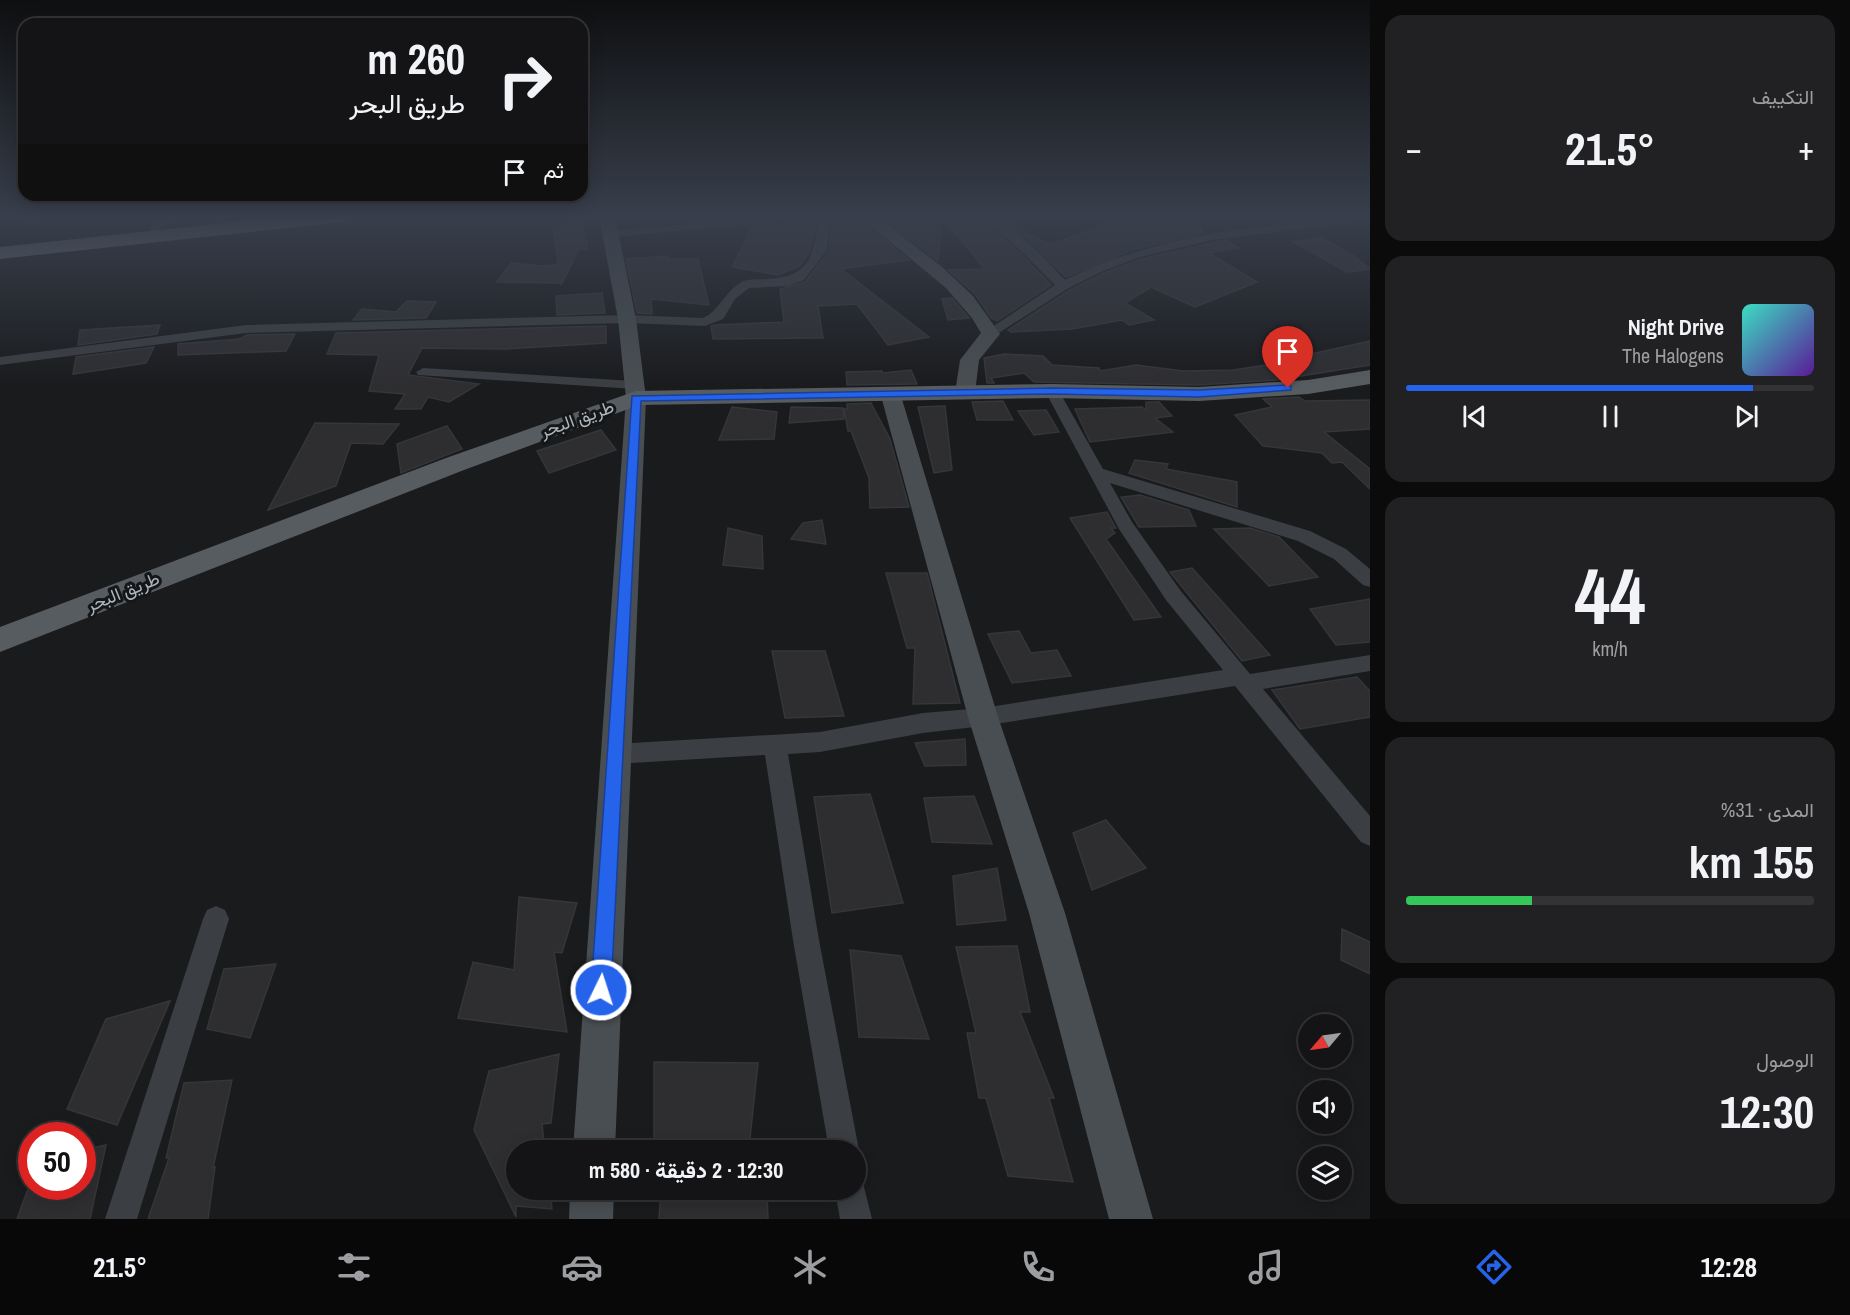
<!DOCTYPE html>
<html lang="ar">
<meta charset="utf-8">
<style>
:root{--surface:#141416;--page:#212123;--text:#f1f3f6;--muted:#9d9ea1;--line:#333335;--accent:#2563eb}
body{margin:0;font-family:"Archivo Narrow",Vazirmatn,sans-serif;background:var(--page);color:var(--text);direction:rtl;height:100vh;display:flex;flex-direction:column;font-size:22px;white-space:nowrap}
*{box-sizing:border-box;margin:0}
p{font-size:20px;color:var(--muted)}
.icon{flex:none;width:33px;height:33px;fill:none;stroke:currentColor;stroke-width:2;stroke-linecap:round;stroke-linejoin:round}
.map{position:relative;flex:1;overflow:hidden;direction:ltr}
.drawer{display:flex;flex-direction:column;gap:15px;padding:15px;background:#0b0b0c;width:480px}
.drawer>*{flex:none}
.top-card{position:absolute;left:18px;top:18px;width:570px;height:183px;border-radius:18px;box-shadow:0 3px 15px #0003,0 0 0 2px var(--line);direction:rtl;background:#141416;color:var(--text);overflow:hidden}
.needle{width:39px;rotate:241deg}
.controls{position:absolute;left:1298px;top:1014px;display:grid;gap:12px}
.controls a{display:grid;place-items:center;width:54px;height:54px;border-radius:50%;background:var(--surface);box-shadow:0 3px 15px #0003,0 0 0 2px var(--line);font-size:30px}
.speed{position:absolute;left:18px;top:1122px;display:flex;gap:12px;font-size:30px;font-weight:700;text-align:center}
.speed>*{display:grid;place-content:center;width:78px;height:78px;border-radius:50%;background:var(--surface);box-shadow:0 3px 15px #0003,0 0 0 2px var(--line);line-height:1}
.speed .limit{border:9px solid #d22;background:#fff;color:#111}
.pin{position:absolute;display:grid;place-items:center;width:51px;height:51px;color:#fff;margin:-62px -26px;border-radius:50% 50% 50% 0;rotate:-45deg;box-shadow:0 0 6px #0007}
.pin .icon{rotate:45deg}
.me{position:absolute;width:66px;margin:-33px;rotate:4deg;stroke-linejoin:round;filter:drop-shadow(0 0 4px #0008)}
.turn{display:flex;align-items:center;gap:21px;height:126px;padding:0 24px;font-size:27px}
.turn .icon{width:78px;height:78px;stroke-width:2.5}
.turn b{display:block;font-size:42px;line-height:51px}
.then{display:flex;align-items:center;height:57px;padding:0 24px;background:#0003;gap:12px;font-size:22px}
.big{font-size:45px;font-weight:700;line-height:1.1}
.drawer .card{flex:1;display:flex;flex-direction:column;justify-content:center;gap:9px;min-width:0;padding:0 21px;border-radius:18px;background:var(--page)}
.drawer .dial{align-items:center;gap:0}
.dial b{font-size:78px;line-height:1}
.song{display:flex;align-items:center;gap:18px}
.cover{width:72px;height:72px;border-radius:9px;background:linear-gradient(135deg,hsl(170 70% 55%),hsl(270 70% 35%))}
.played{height:6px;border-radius:3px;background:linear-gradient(90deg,var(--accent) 85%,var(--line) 85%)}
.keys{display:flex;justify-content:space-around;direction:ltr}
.heat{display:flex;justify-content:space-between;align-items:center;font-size:33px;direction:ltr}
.charge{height:9px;border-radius:4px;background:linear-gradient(90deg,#34c759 31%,var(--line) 0)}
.trip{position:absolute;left:506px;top:1140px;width:360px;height:60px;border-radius:30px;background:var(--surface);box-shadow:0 3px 15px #0003,0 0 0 2px var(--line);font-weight:700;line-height:60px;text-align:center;direction:rtl}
.menu{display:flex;height:96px;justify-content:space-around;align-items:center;background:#080809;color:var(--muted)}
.menu .icon{width:42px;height:42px}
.menu .active{color:var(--accent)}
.menu b{font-size:27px;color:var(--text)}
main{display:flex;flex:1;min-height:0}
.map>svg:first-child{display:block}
</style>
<main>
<section class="drawer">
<div class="card"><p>التكييف</p>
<div class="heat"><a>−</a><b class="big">21.5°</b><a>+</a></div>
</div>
<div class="card">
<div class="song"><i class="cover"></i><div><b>Night Drive</b><p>The Halogens</p></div></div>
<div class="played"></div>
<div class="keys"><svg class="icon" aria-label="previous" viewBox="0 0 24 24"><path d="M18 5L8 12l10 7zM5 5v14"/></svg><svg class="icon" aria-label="pause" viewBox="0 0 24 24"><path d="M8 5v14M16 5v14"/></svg><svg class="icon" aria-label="next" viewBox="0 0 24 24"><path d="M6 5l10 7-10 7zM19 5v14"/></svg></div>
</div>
<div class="card dial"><b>44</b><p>km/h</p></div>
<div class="card"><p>المدى · 31%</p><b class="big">155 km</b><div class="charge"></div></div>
<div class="card"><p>الوصول</p><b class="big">12:30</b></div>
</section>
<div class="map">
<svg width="1370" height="1219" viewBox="0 0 1370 1219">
<rect width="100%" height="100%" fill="#1a1b1d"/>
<path fill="#2e2e31" stroke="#343639" stroke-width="1.5" d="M857,216L909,260L841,269L929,337L888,345L857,304L818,306L823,338L713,339L711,326L715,325L784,322L780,289L805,282L829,251L832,219Z
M879,216H915L922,224L942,223L938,261Z
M1162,217L1196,219L1203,233L1133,250L1066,277L1025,237L996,219L1008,218L1028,234L1050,245L1111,222Z
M976,220L1008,241L1051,285L997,321L991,318L975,294L948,270L985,269L946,222Z
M795,223L815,224L810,251L800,266L778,275L732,267L753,226Z
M583,225L588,249H579L561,285V283L497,282L511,263L543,266L558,264L553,228Z
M1321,237L1354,256L1370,269L1347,272L1293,242Z
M1226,240L1239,248L1209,253L1257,282L1195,307L1151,287L1125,303L1154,320L1129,325L1122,320L1072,329L1011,332L1008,330L1068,291L1104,273L1141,259Z
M668,256V259H698L709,305L651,299L652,314L637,313L626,259Z
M602,293L605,313L557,315L556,296Z
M952,298L969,318L948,320L942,299Z
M407,301L436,302L426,318L353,320L362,309L396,312Z
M160,325L157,334L78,345L80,330Z
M606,326V343L504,349L422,348L408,375L479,384L449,402L428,397L421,409H395L405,394L369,391L379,355L327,354L336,333Z
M295,334L286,351L178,355V344L240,339L246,335Z
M1370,341V365L1276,380L1199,385L1034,382L1024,373L991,378L994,383H987L984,358L1004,354L1043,356L1052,365L1099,368L1100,371L1136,365L1183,371L1233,370L1286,362L1284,360Z
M154,347L146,363L73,374L76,357Z
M911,370L917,384L847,385L846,372L882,371L883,373Z
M1299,397L1305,401L1370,400V429L1324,432L1370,469V489L1342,462L1332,463L1322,453L1263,446L1235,415L1272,407L1263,399Z
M1003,401L1013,420H977L972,402Z
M1146,402H1159L1172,416L1155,418L1173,432L1090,442L1075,409L1142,407L1146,410Z
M871,403L890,439L909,507L870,508L869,478L851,431H848L844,409H847V404Z
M945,406L952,470L934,473L918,407Z
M732,407L777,412L774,439L719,440Z
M791,407L843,408L844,419L789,423Z
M1046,410L1059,432L1034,435L1018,411Z
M315,423L399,424L383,444L351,443L336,486L268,510Z
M447,426L462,449L401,473L397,444Z
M601,430L616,450L549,473L537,451Z
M1135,460L1168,464L1166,469L1237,482V507L1129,473Z
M1140,495L1189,510L1196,526L1139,527L1121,497Z
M1107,512L1116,528H1111L1115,533L1106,539L1161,617L1134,620L1070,518Z
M822,520L826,544L791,539L803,523Z
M728,528L762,536L763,569L723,565Z
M1250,528L1279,537L1318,577L1269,586L1214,529Z
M1192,568L1270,655L1242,661L1170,572Z
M886,573H927L960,703L913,704L915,648H907Z
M1370,599V642L1336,645L1310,609Z
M1019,631L1031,653L1057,650L1071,676L1012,683L988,634Z
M772,651H825L844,716L785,718Z
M1357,677L1370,691V717L1300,729L1272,690Z
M965,739L966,765L925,766L915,743Z
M870,794L903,903L832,913L814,797Z
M974,796L992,844L932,842L924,798Z
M1106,820L1146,868L1092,890L1073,833Z
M997,868L1006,920L957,925L953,876Z
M519,897L577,903L562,953L554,952L567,1032L458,1018L473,962L514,970Z
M1342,929L1370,942V974L1341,960Z
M1017,946L1030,1012H1020L1054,1098H1049L1073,1182L1008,1176L986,1098H979L967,1033H976L956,947Z
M850,950L901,956L929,1039L859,1037Z
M276,964L250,1038L207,1029L224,969Z
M170,1001L117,1125L67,1109L106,1019Z
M559,1054L551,1123L542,1124L545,1150H516V1190H550L552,1209L516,1206V1217L474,1130L489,1071Z
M654,1062L758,1063L750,1138L654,1148Z
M232,1080L213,1168L215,1167L208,1219H148L169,1158H166L184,1083Z
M106,1145L90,1219H17L29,1186H82V1150Z
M661,1190L767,1193L768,1219H659Z"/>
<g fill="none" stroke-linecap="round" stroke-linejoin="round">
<path fill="#3b3e42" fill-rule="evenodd" d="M163,216H175L158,232H150V228Z
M774,216H814L808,219L611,237L605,234L611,231Z
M818,216H830L827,250L804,280L789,286L749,288L735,299L723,319L705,326L627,323L246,333L0,365V357L246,325L627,315L703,318C719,311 724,293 740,283C747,278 759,280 767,279C811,277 815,254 818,216Z
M973,216C1009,216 1041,255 1065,280C1155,235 1252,227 1351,216H1370V220L1212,240L1140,257L1103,271L1067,289L991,338L984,334L986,331L1055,285L1009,239Z
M423,368L634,381L641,385L634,389L418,375L416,372Z
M1052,387L1059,391L1103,469L1310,531L1346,549L1370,569V587L1363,585L1334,559L1298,541L1110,483L1132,522L1180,590L1250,674L1370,655V671L1263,689L1370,816V846L1361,842L1235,686L983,726L923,733L820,752L788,754L819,940L859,1150L855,1161V1150H829L793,940L765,755L615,764L607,761L604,754L607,747L615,744L820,732L923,713L983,708L1223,670L1166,600L1119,529L1045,391Z
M216,906L225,910L229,919L137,1219H105L203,919L207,910Z
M855,1176L862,1179L872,1219H840L835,1190H855Z"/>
<path fill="#494e52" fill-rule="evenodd" d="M599,216H615L636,319L646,398L615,1150H573L626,398L618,319Z
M859,216H876L941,266L973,296L1000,334L979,360L975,393L972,397H958L955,393L960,360L981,333L972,318L946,288Z
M891,390L898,392L901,396L998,717L1065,913L1153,1219H1109L1029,913L968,717L881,396L884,392Z
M570,1190H614L613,1219H569Z"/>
<path fill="#575c61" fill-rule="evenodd" d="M1370,370V384L1308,394L1199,401L1052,398L639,405L464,470L0,652V627L446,458L636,391L1052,384L1199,387L1308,380Z"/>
<path fill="#676e73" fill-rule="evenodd" d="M292,216H352L343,222L0,259V247Z"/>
</g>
<linearGradient id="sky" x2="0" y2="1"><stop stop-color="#0e0f10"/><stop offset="0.56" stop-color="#383f4c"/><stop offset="1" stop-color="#383f4c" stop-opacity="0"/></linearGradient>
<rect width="1370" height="386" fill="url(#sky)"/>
<path fill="#2563eb" stroke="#184099" stroke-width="1.5" d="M1288,385L1291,386V390L1199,397L1052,394L641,401L611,990L608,997L601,1000L594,997L591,990L632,396L1052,388L1199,390Z"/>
<g text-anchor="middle" stroke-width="6" stroke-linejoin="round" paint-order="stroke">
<g font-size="18" fill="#adb6bc" stroke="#151618">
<text transform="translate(577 419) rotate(-20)" y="6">طريق البحر</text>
<text transform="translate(123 592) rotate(-22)" y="6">طريق البحر</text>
</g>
</g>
</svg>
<div class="controls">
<a><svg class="needle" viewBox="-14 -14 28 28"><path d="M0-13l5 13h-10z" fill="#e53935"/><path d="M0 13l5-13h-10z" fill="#9d9ea1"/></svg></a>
<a><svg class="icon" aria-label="sound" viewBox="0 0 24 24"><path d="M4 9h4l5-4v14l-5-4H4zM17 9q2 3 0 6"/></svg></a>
<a><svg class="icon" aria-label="layers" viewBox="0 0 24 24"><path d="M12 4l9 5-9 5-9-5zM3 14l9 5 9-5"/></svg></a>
</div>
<div class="speed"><div class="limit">50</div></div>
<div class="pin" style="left:1288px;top:388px;background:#d93025"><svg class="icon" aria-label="arrive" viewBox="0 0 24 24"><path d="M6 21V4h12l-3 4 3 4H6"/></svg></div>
<svg class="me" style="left:601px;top:990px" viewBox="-20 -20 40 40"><circle r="17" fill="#2563eb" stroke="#fff" stroke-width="3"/><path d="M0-11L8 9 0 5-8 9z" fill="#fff"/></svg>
<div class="trip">12:30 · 2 دقيقة · 580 m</div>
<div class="top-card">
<div class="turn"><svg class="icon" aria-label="right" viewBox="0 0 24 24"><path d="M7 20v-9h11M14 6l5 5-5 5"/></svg><div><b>260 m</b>طريق البحر</div></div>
<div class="then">ثم<svg class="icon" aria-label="arrive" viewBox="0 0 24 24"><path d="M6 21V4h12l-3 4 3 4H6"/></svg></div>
</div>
</div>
</main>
<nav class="menu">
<b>12:28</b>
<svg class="icon active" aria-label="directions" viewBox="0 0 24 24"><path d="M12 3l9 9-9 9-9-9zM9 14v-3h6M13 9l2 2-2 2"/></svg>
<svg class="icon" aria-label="music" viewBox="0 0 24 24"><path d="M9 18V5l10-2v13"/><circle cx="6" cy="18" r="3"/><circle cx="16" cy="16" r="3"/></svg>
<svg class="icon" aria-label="phone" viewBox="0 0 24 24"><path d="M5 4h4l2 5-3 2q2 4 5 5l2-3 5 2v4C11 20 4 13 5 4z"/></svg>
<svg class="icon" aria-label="climate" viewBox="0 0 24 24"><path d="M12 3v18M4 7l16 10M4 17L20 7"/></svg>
<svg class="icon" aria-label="car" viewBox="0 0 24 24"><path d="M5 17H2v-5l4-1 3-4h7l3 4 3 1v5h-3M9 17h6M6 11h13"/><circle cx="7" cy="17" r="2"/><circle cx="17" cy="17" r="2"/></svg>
<svg class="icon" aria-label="filters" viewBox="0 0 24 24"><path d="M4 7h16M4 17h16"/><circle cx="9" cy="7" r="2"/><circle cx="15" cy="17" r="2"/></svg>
<b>21.5°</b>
</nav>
